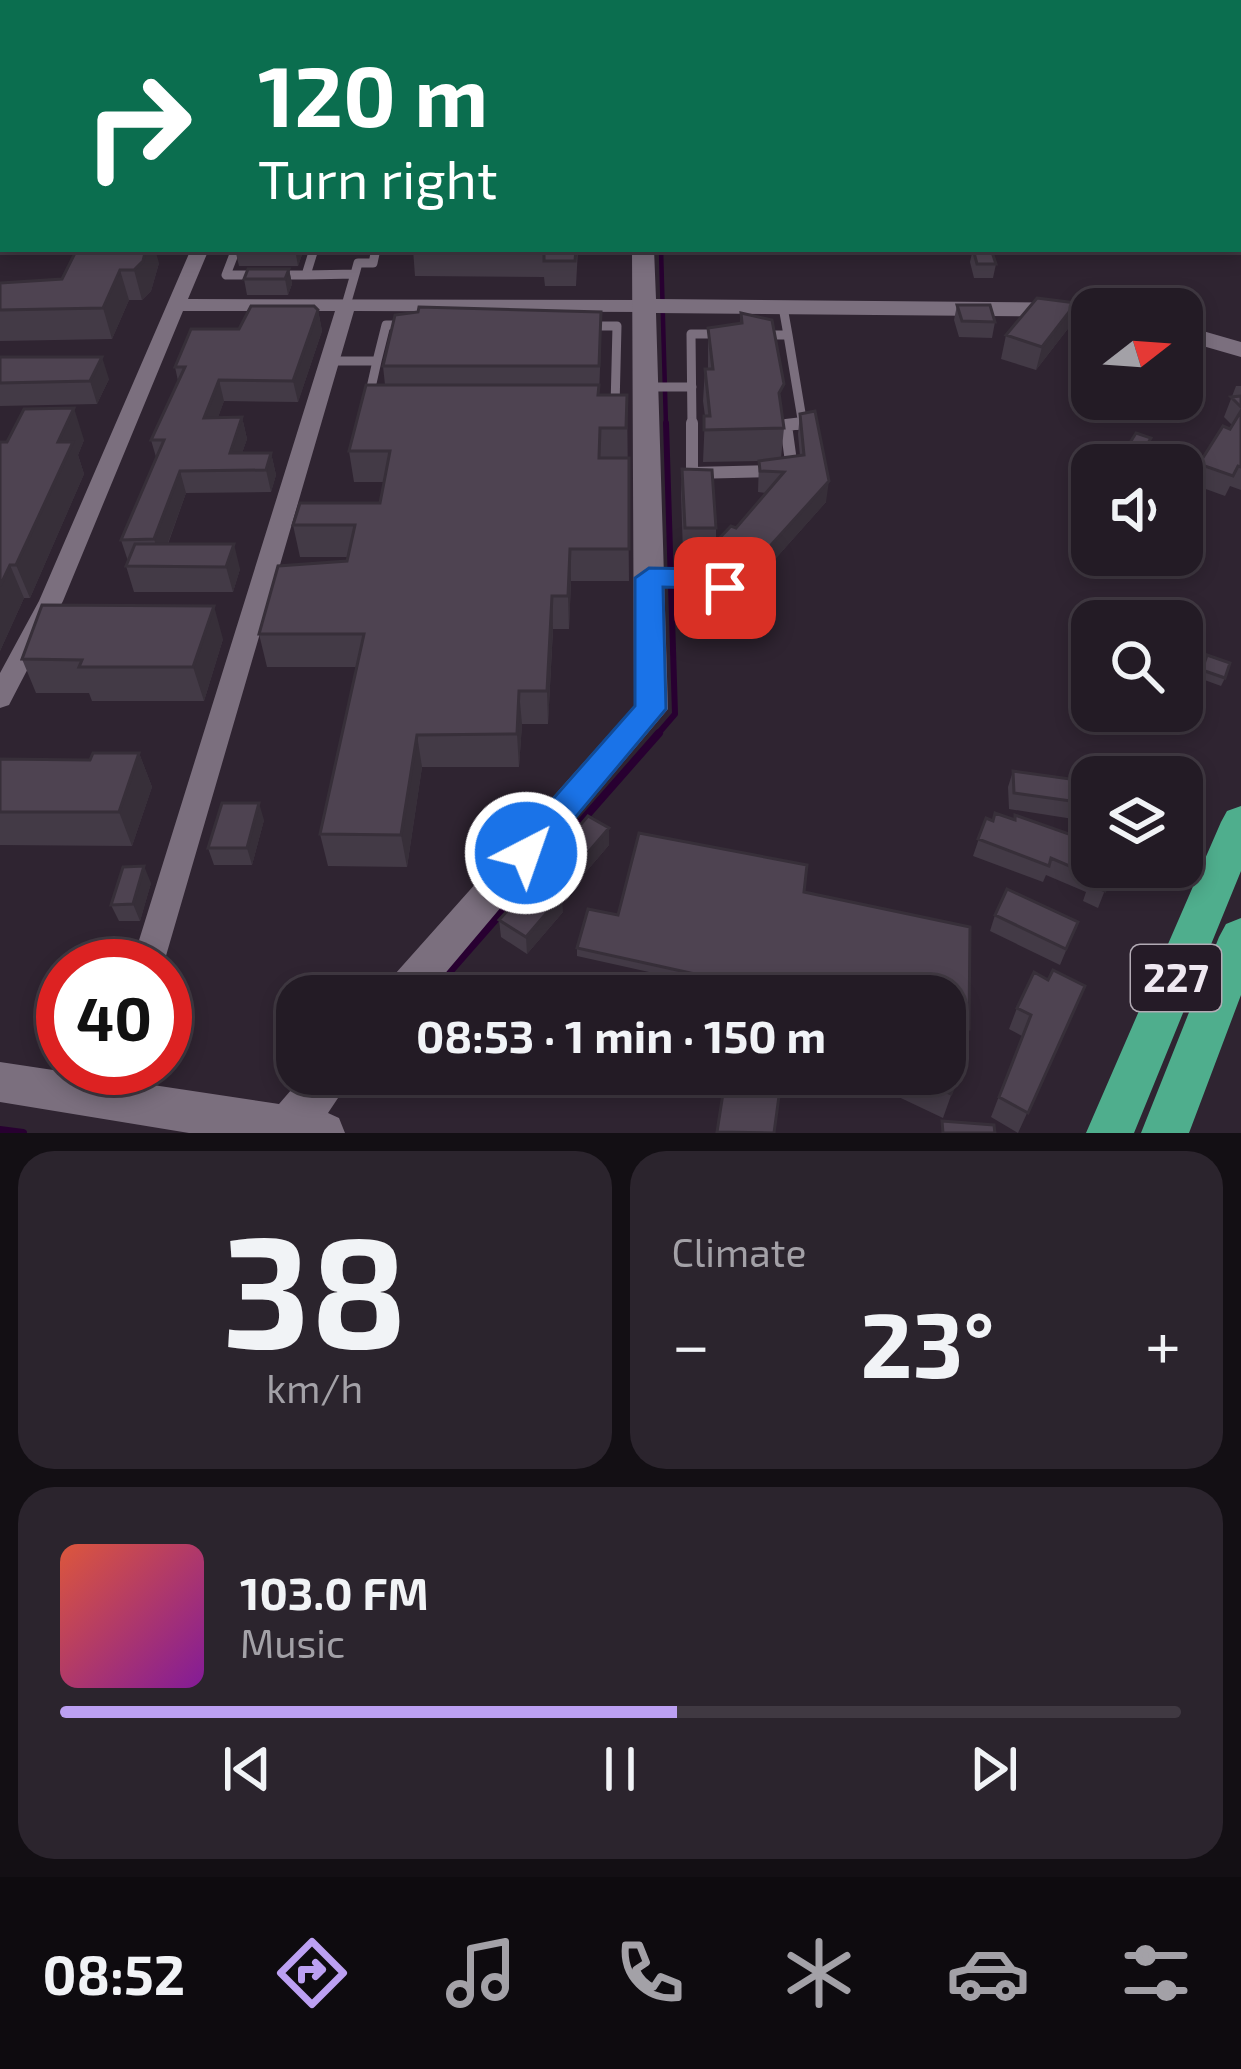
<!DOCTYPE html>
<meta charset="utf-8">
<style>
:root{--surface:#231b25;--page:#2b242d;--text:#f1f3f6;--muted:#a3a1a7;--line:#403942;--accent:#bca0f2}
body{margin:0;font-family:"Exo 2",sans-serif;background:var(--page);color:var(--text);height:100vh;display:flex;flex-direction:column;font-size:45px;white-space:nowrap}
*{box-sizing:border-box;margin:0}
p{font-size:39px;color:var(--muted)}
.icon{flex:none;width:66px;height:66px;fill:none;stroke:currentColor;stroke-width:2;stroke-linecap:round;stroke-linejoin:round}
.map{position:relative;height:1133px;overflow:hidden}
.side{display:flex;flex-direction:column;gap:18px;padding:18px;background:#130f14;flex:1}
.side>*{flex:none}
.top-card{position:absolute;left:0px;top:0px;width:1242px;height:252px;box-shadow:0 6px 18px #0003,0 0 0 3px var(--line);background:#0b6e4f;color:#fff;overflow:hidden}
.needle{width:78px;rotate:73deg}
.controls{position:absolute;left:1071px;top:288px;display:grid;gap:24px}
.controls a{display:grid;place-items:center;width:132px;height:132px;border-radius:24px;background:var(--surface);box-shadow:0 6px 18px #0003,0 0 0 3px var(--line);font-size:60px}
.speed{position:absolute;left:36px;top:939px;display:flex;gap:24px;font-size:60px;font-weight:700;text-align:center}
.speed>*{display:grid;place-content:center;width:156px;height:156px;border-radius:50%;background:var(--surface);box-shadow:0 6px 18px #0003,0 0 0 3px var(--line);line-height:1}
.speed .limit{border:18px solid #d22;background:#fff;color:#111}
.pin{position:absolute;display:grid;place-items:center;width:102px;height:102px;color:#fff;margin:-51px;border-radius:24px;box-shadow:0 6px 18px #0006}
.me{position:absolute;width:132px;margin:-66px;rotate:41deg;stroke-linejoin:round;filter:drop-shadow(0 0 9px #0008)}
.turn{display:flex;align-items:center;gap:42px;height:252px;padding:0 60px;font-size:54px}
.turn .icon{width:156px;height:156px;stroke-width:2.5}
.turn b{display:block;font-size:84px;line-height:102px}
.big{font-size:90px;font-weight:700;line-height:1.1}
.side .tile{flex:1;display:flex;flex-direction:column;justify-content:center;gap:18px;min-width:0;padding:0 42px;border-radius:36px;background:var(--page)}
.side .dial{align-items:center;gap:0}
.dial b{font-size:156px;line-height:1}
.song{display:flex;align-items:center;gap:36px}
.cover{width:144px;height:144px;border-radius:18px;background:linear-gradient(135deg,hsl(10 70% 55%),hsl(290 70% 35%))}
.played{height:12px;border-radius:6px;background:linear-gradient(90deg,var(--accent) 55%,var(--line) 55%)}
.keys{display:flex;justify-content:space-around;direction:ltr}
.heat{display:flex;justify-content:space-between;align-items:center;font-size:66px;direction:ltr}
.side .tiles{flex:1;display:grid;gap:18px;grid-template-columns:1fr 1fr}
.tile:last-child{grid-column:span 2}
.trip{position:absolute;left:276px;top:975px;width:690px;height:120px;border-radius:36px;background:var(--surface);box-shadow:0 6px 18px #0003,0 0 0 3px var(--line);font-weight:700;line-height:120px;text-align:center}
.dock{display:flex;height:192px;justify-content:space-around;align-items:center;background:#0e0b0f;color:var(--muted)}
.dock .icon{width:84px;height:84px}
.dock .current{color:var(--accent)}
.dock b{font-size:54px;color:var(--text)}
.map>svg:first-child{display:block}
</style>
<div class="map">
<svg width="1241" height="1133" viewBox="0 0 1241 1133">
<rect width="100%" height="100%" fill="#2f2431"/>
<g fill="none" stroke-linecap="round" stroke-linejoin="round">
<path stroke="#280031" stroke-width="4.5" d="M661,249L666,426"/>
<path stroke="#280031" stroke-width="6" d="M656,736L675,714L666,423"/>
<path stroke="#280031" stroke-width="8" d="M428,996L659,733
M0,1130L23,1133"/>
<path stroke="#7b6f7e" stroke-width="9" d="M236,249L226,275H306L314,249
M355,274L358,263H373L376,249
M306,275L355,274L346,305
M589,326H617L615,407
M758,335H788L783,307
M330,361H377L386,325H408
M646,387H692
M368,401L377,361
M692,426L691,334H720
M786,426L803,425L788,335"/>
<path stroke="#7b6f7e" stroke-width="12" d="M692,423V473L774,471
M792,469L786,425L803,423
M650,578L700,579L725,588"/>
<path fill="#7b6f7e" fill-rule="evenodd" d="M191,249H209L188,299L645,300L654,306L645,312L354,311L163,966H131L335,311H183L63,601L9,705L0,708V673L39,601Z
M99,1068H133L119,1109L107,1114L95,1109L90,1097Z"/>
<path fill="#7b6f7e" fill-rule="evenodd" d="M0,99H3V111H0Z
M1239,100H1241V112H1239Z
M632,249H654L656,299L1092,303L1103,309H1092V317L656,313L668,709L426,996H381L387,983L634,706Z
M1182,325L1241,342V357L1182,340Z
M0,1062L279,1104L305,1074H354L328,1113L339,1118L345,1133H189L0,1102Z"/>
<path fill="#4fae8d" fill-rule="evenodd" d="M1241,806V871L1134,1133H1086L1221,822L1227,811Z
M1241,918V995L1189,1133H1141L1219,937L1226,924Z"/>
</g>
<path fill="#433a46" d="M0,0H98L99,3H3V19L0,22Z
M3,68V95L0,90V71Z
M0,120H3V199H0Z
M235,249H304L298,266H239Z
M413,249H578L576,286H545L544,277L415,276Z
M973,249L996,264L993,278H974L970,262Z
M159,263L151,291L142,300H129L112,339L0,341V283L62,279Z
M289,269L292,284L288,295H247L244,279Z
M957,305L995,322L992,338L959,337L954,320Z
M318,310L322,331L298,402L224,401L218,417H242L247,439L242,453H271L276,475L271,492L186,493L168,544L240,569L233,592H134L126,566L128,561L121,540L156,457L151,440L178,381L175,367L239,329Z
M741,313L781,410L784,428L781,458L800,456L798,434L800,414L826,502L751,586L710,568L711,553H683L681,494L682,469L716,528V542L736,528L766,493L758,492L759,461L703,462L705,416L703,401L705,369H708V328L740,323Z
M1070,326L1036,370L1001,359L1006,335Z
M601,343L599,395H627L629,581H571L569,629H553L548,724H522L519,767H422L407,867L328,866L320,834L356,667H267L259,634L347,561V557H300L293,525L380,503L384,482H354L349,451L385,385L383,366Z
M0,357L109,379L97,404L0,406Z
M1236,386H1241V490L1230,486L1225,496L1192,484L1199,464L1232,425L1224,417Z
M84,440L78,455L84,474L30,598H24L0,651V442Z
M223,639L204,701H92L89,693H36L22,659Z
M1207,655L1225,678L1221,686L1199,678Z
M139,753L152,787L132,846L0,845V759L90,760Z
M1013,771L1092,782V867H1114L1098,908L1083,901L1086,892L1046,875L1043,882L973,856L986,818L993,821L1013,820L1015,815L1081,839L1086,821L1009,809L1008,787Z
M264,820L252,865H214L208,848Z
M639,833L807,865L804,892L970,927L969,1029L967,1037L945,1033V996H738L739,992L577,956V948L588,909L618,915Z
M609,845L579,880L559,867L558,851Z
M151,883L140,921H119L111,905Z
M563,912L527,954L501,937L499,920Z
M995,915L1078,922L1060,965L990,931Z
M1048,980L1085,986L1018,1133L991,1117L1022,1036L1009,1029L1017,1008Z
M965,1056L943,1118L867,1082L869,1074H945Z"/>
<path fill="#372f39" d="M1,0H13L14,3H3V19L0,22Z
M146,249H155L159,263L151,291L142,300L134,270Z
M295,249H304L298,266Z
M289,269L292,284L288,295L285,279Z
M120,270L129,300L112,339L103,308Z
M1076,303L1070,326L1036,370L1042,347Z
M318,310L322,331L298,402L293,381Z
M102,357L109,379L97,404L90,381Z
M219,380L224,401L210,439L204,418Z
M74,408L84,440L78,455L84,474L30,598L16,565L58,442Z
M242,417L247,439L236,470L230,453Z
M271,453L276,475L271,492L266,470Z
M180,471L186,493L161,562L154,539Z
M829,481L826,502L751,586L753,565Z
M234,544L240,569L233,592L226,567Z
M570,549L571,581L569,629L568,596Z
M10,565L24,598L0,651V586Z
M552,596L553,629L548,724L547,691Z
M214,606L223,639L204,701L193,667Z
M519,691L522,724L519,767L517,734Z
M417,735L422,767L407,867L401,835Z
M139,753L152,787L132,846L119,812Z
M259,803L264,820L252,865L247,848Z
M609,828V845L579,880V863Z
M144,866L151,883L140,921L133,904Z
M562,895L563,912L527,954L526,937Z"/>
<path fill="#4e4351" stroke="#372f39" stroke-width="3" d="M55,0H84L82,3H52Z
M128,0H147L145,3H126Z
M0,120H3V170H0Z
M77,249H146L143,261L134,270H120L103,308L0,310V283L62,279Z
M413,249H576L575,261H544V253L412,252Z
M973,249H991L996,264H977Z
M248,269H289L285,279H244Z
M1037,298L1076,303L1042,347L1006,335Z
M957,305H990L995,322L962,321Z
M251,306H314L318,310L293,381L219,380L204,418L242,417L230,453H271L266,470L180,471L154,539L121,540L164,440H151L185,367H175L191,329H239Z
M419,307L601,312L599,366H383L395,315L418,312Z
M741,313L772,320L784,384L779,393L784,428L704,430V416H710L705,369H713L708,328L742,323Z
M0,357H102L90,381L0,383Z
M366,385H599L598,395H627L626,428H600L599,458H629V549H570L568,596H552L547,691H519L517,734L417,735L401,835L320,834L364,634H259L278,566L347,561L355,525H293L300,503H380L390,451H349Z
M1241,396V407L1231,397Z
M74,408L58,442H73L16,565H10L0,586V442H7L24,409Z
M815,411L829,481L753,565L711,547L731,526L736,528L784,472L760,471L759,461L804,455L800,414Z
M1241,411V467L1238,466L1233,476L1199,464L1223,426L1230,429Z
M1136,433L1151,438L1135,465H1116Z
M682,469L712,470L716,528H685Z
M135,544H234L226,567L126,566Z
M42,605L214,606L193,667H79L82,660L22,659Z
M1182,639L1195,644L1186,667L1182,665Z
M1207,655L1230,663L1225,678L1202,670Z
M93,753H139L119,812H0V759L90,760Z
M1013,771L1092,782V867H1114L1105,891L1089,884L1093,876L1051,858L1049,866L978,839L986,818L993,821L995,813L1015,820V815L1083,839L1092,804L1014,793Z
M222,803H259L247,848H208Z
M588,816L609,828L579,863L558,851Z
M639,833L807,865L804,892L970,927L969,1029L945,1024V996H805L792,993V996H738L740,984L577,948L588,909L618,915Z
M144,866L133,904L111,905L123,867Z
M536,879L562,895L526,937L499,920Z
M1007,889L1078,922L1066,949L995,915Z
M1053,970L1085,986L1028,1113L999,1097L1031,1015L1017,1008L1034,972L1048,980Z
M945,1047L965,1056L951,1094L907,1074H945Z
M726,1074H782L774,1133L717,1132Z
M942,1121L994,1125L995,1133H943Z"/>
<path fill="#1a73e8" stroke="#114b97" stroke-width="3" d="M649,568L700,569L735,581L739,588L725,597L698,588L663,587L666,709L538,862H514L509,853L514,843L635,706V578Z"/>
<g text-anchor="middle" stroke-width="12" stroke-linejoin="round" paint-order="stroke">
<rect fill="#251b27" stroke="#b2aab4" stroke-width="3" x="1131" y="945" width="90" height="66" rx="9"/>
<g font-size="39" font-weight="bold" fill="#efe8f1">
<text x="1176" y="992">227</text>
</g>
</g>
</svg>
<div class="controls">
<a><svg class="needle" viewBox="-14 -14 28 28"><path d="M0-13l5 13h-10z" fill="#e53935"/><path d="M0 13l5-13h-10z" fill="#a3a1a7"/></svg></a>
<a><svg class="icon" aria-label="sound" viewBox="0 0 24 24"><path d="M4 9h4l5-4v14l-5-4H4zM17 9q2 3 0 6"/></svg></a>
<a><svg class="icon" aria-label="search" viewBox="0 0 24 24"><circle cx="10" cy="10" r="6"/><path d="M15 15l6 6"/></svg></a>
<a><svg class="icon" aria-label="layers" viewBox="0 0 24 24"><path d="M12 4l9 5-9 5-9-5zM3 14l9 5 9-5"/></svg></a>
</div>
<div class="speed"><div class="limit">40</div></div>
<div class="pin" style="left:725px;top:588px;background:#d93025"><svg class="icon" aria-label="arrive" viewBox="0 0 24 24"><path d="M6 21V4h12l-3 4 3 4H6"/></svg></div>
<svg class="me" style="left:526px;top:853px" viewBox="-20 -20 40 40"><circle r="17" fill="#1a73e8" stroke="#fff" stroke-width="3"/><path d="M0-11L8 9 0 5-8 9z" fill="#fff"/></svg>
<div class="trip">08:53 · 1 min · 150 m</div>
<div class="top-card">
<div class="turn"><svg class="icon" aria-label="right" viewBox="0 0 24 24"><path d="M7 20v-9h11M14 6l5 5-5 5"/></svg><div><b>120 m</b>Turn right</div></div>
</div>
</div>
<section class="side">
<div class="tiles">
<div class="tile dial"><b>38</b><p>km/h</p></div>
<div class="tile"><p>Climate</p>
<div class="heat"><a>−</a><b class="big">23°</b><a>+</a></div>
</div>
<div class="tile">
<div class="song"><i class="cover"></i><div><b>103.0 FM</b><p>Music</p></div></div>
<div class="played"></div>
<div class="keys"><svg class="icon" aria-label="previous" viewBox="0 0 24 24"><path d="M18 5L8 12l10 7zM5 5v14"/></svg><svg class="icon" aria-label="pause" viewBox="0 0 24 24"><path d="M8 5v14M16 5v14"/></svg><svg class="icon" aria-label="next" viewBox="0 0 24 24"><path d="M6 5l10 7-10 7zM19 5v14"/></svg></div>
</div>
</div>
</section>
<nav class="dock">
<b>08:52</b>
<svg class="icon current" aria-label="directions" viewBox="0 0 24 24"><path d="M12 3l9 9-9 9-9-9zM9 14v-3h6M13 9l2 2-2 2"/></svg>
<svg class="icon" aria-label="music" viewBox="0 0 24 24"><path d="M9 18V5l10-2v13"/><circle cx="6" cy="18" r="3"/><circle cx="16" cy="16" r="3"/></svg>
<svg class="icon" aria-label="phone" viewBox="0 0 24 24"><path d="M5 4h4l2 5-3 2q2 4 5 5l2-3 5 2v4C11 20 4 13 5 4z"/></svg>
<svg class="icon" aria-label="climate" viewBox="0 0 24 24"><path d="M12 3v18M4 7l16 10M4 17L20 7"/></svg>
<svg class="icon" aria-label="car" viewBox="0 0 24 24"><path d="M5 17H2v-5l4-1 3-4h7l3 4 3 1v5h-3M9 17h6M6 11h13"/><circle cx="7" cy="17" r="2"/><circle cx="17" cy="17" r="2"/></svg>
<svg class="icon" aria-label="filters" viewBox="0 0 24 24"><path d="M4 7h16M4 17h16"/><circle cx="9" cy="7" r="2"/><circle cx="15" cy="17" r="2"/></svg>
</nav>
